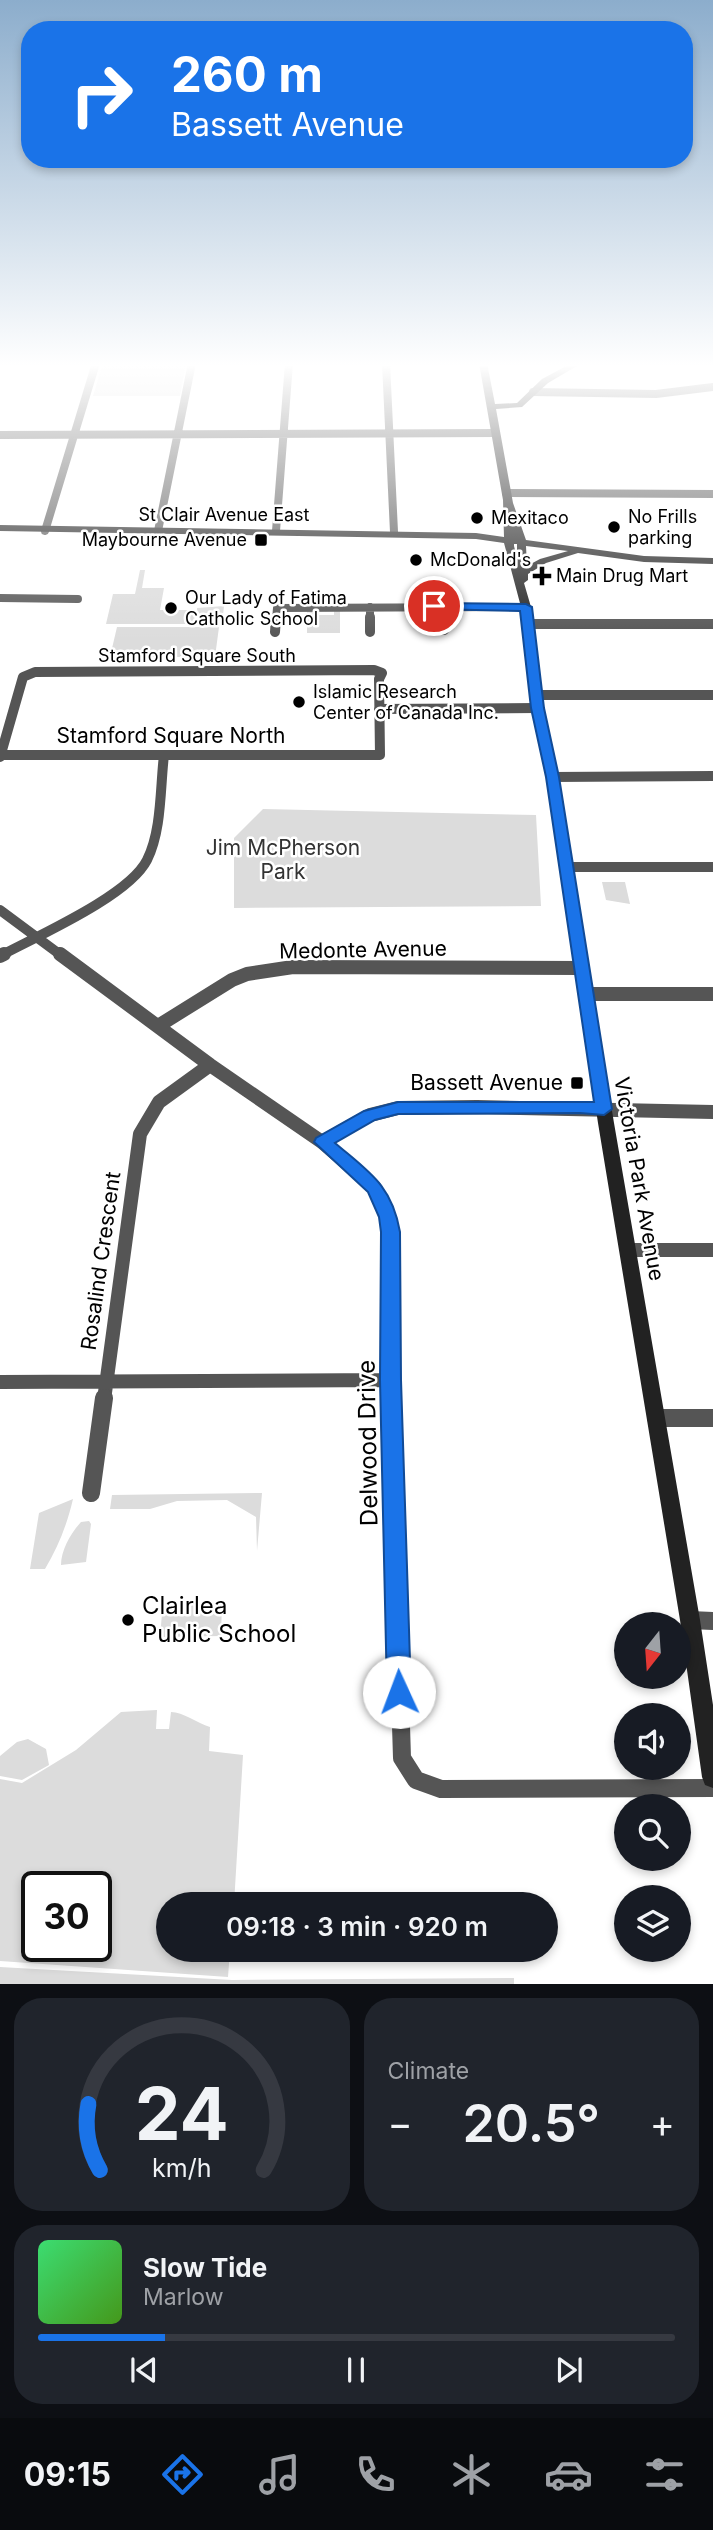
<!DOCTYPE html>
<meta charset="utf-8">
<style>
:root{--surface:#171b24;--page:#20242c;--text:#f1f3f6;--muted:#9ea1a6;--line:#363941;--accent:#1a73e8}
body{margin:0;font-family:Inter,sans-serif;background:var(--page);color:var(--text);height:100vh;display:flex;flex-direction:column;font-size:26px;white-space:nowrap}
*{box-sizing:border-box;margin:0}
p{font-size:23px;color:var(--muted)}
.icon{flex:none;width:38px;height:38px;fill:none;stroke:currentColor;stroke-width:2;stroke-linecap:round;stroke-linejoin:round}
.map{position:relative;height:1984px;overflow:hidden}
.drawer{display:flex;flex-direction:column;gap:14px;padding:14px;background:#0d0f14;flex:1}
.drawer>*{flex:none}
.top-card{position:absolute;left:21px;top:21px;width:672px;height:147px;border-radius:28px;box-shadow:0 4px 10px #0003;background:#1a73e8;color:#fff;overflow:hidden}
.needle{width:46px;rotate:197deg}
.buttons{position:absolute;left:614px;top:1612px;display:grid;gap:14px}
.buttons a{display:grid;place-items:center;width:77px;height:77px;border-radius:50%;background:var(--surface);box-shadow:0 4px 10px #0003;font-size:35px}
.speed{position:absolute;left:21px;top:1871px;display:flex;gap:14px;font-size:35px;font-weight:700;text-align:center}
.speed>*{display:grid;place-content:center;width:91px;height:91px;border-radius:50%;background:var(--surface);box-shadow:0 4px 10px #0003;line-height:1}
.speed .limit{border:4px solid #111;border-radius:10px;background:#fff;color:#111}
.pin{position:absolute;display:grid;place-items:center;width:60px;height:60px;color:#fff;margin:-30px;border:4px solid #fff;border-radius:50%;box-shadow:0 2px 7px #0007}
.me{position:absolute;width:77px;margin:-38px;rotate:358deg;stroke-linejoin:round;filter:drop-shadow(0 0 5px #0008)}
.turn{display:flex;align-items:center;gap:24px;height:147px;padding:0 35px;font-size:32px}
.turn .icon{width:91px;height:91px;stroke-width:2.5}
.turn b{display:block;font-size:49px;line-height:60px}
.big{font-size:52px;font-weight:600;line-height:1.1}
.drawer .tile{flex:1;display:flex;flex-direction:column;justify-content:center;gap:10px;min-width:0;padding:0 24px;border-radius:28px;background:var(--page)}
.drawer .dial{align-items:center;gap:0}
.dial svg{height:182px;overflow:visible;fill:none;stroke:var(--line);stroke-width:7;stroke-linecap:round;text-anchor:middle}
.dial text{fill:var(--text);stroke:none}
.song{display:flex;align-items:center;gap:21px}
.cover{width:84px;height:84px;border-radius:10px;background:linear-gradient(135deg,hsl(140 70% 55%),hsl(100 70% 35%))}
.played{height:7px;border-radius:4px;background:linear-gradient(90deg,var(--accent) 20%,var(--line) 20%)}
.keys{display:flex;justify-content:space-around;direction:ltr}
.heat{display:flex;justify-content:space-between;align-items:center;font-size:38px;direction:ltr}
.drawer .tiles{flex:1;display:grid;gap:14px;grid-template-columns:1fr 1fr}
.tile:last-child{grid-column:span 2}
.trip{position:absolute;left:156px;top:1892px;width:402px;height:70px;border-radius:35px;background:var(--surface);box-shadow:0 4px 10px #0003;font-weight:600;line-height:70px;text-align:center}
.tabs{display:flex;height:112px;justify-content:space-around;align-items:center;background:#090b0e;color:var(--muted)}
.tabs .icon{width:49px;height:49px}
.tabs .selected{color:var(--accent)}
.tabs b{font-size:32px;color:var(--text)}
.map>svg:first-child{display:block}
</style>
<div class="map">
<svg width="713" height="1984" viewBox="0 0 713 1984">
<rect width="100%" height="100%" fill="#fff"/>
<path fill="#dcdcdc" fill-rule="evenodd" d="M103,363H186L180,396H93Z
M140,570H145L142,588H164L160,610H197V608L224,606L222,624H106L113,594H135Z
M307,611H314V615H334V611H340V633H307Z
M117,627H219L215,657H110Z
M263,809L536,815L541,906L234,908V838Z
M602,882H625L630,904L606,900Z
M262,1493L257,1551L256,1517L227,1500L177,1501L150,1509H110L112,1495Z
M73,1499C67,1525 58,1547 45,1569H30L39,1513Z
M89,1521L91,1524L86,1562L61,1565C61,1550 71,1533 81,1522Z
M163,1602H222L221,1636L160,1637Z
M157,1710L156,1729H169L171,1712C183,1712 197,1723 210,1727L209,1751L243,1755L234,1904H168V1950H230L228,1977L0,1961V1779L22,1783L76,1750L121,1712ZM37,1886H96V1946H37Z
M28,1739L46,1749L49,1765L22,1780L0,1776V1756L17,1742Z
M0,1967L232,1980L514,1978V1984H0Z"/>
<g fill="none" stroke-linecap="round" stroke-linejoin="round">
<path stroke="#555" stroke-width="8" d="M386,363L394,532
M533,392L656,394L713,387
M0,435L496,433
M506,493L713,494
M45,531L96,363
M158,531L192,363
M276,531L289,363
M0,598L78,599
M441,606L443,619
M370,607V619
M276,619L277,608L526,607"/>
<path stroke="#555" stroke-width="10" d="M370,617V632
M442,617L444,630
M527,624H713
M275,632L276,617
M536,695H713
M379,709L537,708
M0,757L23,677L35,672L374,670L382,673L379,679L380,755H1
M552,777L713,776
M565,867H713
M0,910L62,956
M0,956C37,936 129,896 147,860C162,830 160,788 164,755"/>
<path stroke="#555" stroke-width="14" d="M60,954L210,1065L322,1142L375,1188L383,1202L390,1232L391,1400
M0,956L4,954
M587,994H713
M158,1026L232,980L247,974L293,967L583,968
M322,1142L370,1115L398,1108L477,1107L713,1112
M628,1250H713
M0,1382L390,1380
M104,1400L140,1134L159,1102L210,1065"/>
<path stroke="#555" stroke-width="18" d="M391,1398L402,1758L416,1780L441,1789L713,1788
M656,1418H713
M91,1493L104,1398
M690,1620L713,1621"/>
<path fill="#222" fill-rule="evenodd" d="M479,363H487L495,404L517,403L542,379L572,363H582L548,383L522,407L496,409L513,503L526,540L644,556L713,558V564L644,562L578,553L546,563L528,574V580L524,583L531,607L543,708L558,777L614,1123L700,1620L713,1705V1788L705,1785L702,1777L680,1620L598,1123L546,777L531,708L521,607L504,543L476,539L0,531V525L476,533L504,537L503,500ZM514,544H517V558L514,546ZM526,546L568,551L540,559L527,566Z"/>
</g>
<linearGradient id="sky" x2="0" y2="1"><stop stop-color="#8cadcc"/><stop offset="0.57" stop-color="#fff"/><stop offset="1" stop-color="#fff" stop-opacity="0"/></linearGradient>
<rect width="713" height="641" fill="url(#sky)"/>
<path fill="#1a73e8" stroke="#114b97" stroke-width="2" d="M434,603L526,604L532,607L544,708L559,777L612,1109L604,1115L580,1113L398,1114L375,1120L335,1143C369,1172 392,1185 400,1232L401,1380L411,1692L408,1700L399,1704L391,1700L387,1692L380,1380L381,1232L379,1217L368,1192L314,1142L316,1138L364,1111L398,1102H594L546,777L531,708L520,611L430,609L429,606Z"/>
<g fill="#000" stroke="#fff" stroke-width="2.5">
<circle cx="477" cy="518" r="7"/>
<circle cx="614" cy="527" r="7"/>
<rect x="254" y="533" width="14" height="14" rx="3.5"/>
<circle cx="416" cy="560" r="7"/>
<path d="M538.5 565.5h7v7h7v7h-7v7h-7v-7h-7v-7h7z"/>
<circle cx="171" cy="608" r="7"/>
<circle cx="299" cy="702" r="7"/>
<rect x="570" y="1076" width="14" height="14" rx="3.5"/>
<circle cx="128" cy="1620" r="7"/>
</g>
<g text-anchor="middle" stroke-width="5" stroke-linejoin="round" paint-order="stroke">
<g font-size="18" fill="#000" stroke="#fff">
<text x="224" y="521">St Clair Avenue East</text>
<text x="197" y="662">Stamford Square South</text>
</g>
<g font-size="18" fill="#000" stroke="#fff" text-anchor="start">
<text x="628" y="523">No Frills<tspan x="628" dy="21">parking</tspan></text>
<text x="491" y="524">Mexitaco</text>
<text x="247" y="546" text-anchor="end">Maybourne Avenue</text>
<text x="430" y="566">McDonald's</text>
<text x="556" y="582">Main Drug Mart</text>
<text x="185" y="604">Our Lady of Fatima<tspan x="185" dy="21">Catholic School</tspan></text>
<text x="313" y="698">Islamic Research<tspan x="313" dy="21">Center of Canada Inc.</tspan></text>
</g>
<g font-size="21" fill="#000" stroke="#fff">
<text x="171" y="743">Stamford Square North</text>
<text transform="translate(363 950) rotate(-1)" y="7">Medonte Avenue</text>
<text transform="translate(639 1179) rotate(80)" y="7">Victoria Park Avenue</text>
<text transform="translate(101 1261) rotate(-82)" y="7">Rosalind Crescent</text>
</g>
<g font-size="21" fill="#333" stroke="#fff">
<text x="283" y="855">Jim McPherson<tspan x="283" dy="24">Park</tspan></text>
</g>
<g font-size="21" fill="#000" stroke="#fff" text-anchor="end">
<text x="563" y="1090">Bassett Avenue</text>
</g>
<g font-size="24" fill="#000" stroke="#fff">
<text transform="translate(368 1443) rotate(-91)" y="8">Delwood Drive</text>
</g>
<g font-size="24" fill="#000" stroke="#fff" text-anchor="start">
<text x="142" y="1614">Clairlea<tspan x="142" dy="28">Public School</tspan></text>
</g>
</g>
</svg>
<div class="buttons">
<a><svg class="needle" viewBox="-14 -14 28 28"><path d="M0-13l5 13h-10z" fill="#e53935"/><path d="M0 13l5-13h-10z" fill="#9ea1a6"/></svg></a>
<a><svg class="icon" aria-label="sound" viewBox="0 0 24 24"><path d="M4 9h4l5-4v14l-5-4H4zM17 9q2 3 0 6"/></svg></a>
<a><svg class="icon" aria-label="search" viewBox="0 0 24 24"><circle cx="10" cy="10" r="6"/><path d="M15 15l6 6"/></svg></a>
<a><svg class="icon" aria-label="layers" viewBox="0 0 24 24"><path d="M12 4l9 5-9 5-9-5zM3 14l9 5 9-5"/></svg></a>
</div>
<div class="speed"><div class="limit">30</div></div>
<div class="pin" style="left:434px;top:606px;background:#d93025"><svg class="icon" aria-label="arrive" viewBox="0 0 24 24"><path d="M6 21V4h12l-3 4 3 4H6"/></svg></div>
<svg class="me" style="left:399px;top:1692px" viewBox="-20 -20 40 40"><circle r="19" fill="#fff"/><path d="M0-13L10 11 0 6-10 11z" fill="#1a73e8"/></svg>
<div class="trip">09:18 · 3 min · 920 m</div>
<div class="top-card">
<div class="turn"><svg class="icon" aria-label="right" viewBox="0 0 24 24"><path d="M7 20v-9h11M14 6l5 5-5 5"/></svg><div><b>260 m</b>Bassett Avenue</div></div>
</div>
</div>
<section class="drawer">
<div class="tiles">
<div class="tile dial"><svg viewBox="0 0 100 80">
<path d="M14 69A42 42 0 1 1 86 69"/>
<path d="M14 69A42 42 0 0 1 9 40" stroke="#1a73e8"/>
<text x="50" y="56" font-size="32" font-weight="700">24</text>
<text x="50" y="72" font-size="11">km/h</text>
</svg></div>
<div class="tile"><p>Climate</p>
<div class="heat"><a>−</a><b class="big">20.5°</b><a>+</a></div>
</div>
<div class="tile">
<div class="song"><i class="cover"></i><div><b>Slow Tide</b><p>Marlow</p></div></div>
<div class="played"></div>
<div class="keys"><svg class="icon" aria-label="previous" viewBox="0 0 24 24"><path d="M18 5L8 12l10 7zM5 5v14"/></svg><svg class="icon" aria-label="pause" viewBox="0 0 24 24"><path d="M8 5v14M16 5v14"/></svg><svg class="icon" aria-label="next" viewBox="0 0 24 24"><path d="M6 5l10 7-10 7zM19 5v14"/></svg></div>
</div>
</div>
</section>
<nav class="tabs">
<b>09:15</b>
<svg class="icon selected" aria-label="directions" viewBox="0 0 24 24"><path d="M12 3l9 9-9 9-9-9zM9 14v-3h6M13 9l2 2-2 2"/></svg>
<svg class="icon" aria-label="music" viewBox="0 0 24 24"><path d="M9 18V5l10-2v13"/><circle cx="6" cy="18" r="3"/><circle cx="16" cy="16" r="3"/></svg>
<svg class="icon" aria-label="phone" viewBox="0 0 24 24"><path d="M5 4h4l2 5-3 2q2 4 5 5l2-3 5 2v4C11 20 4 13 5 4z"/></svg>
<svg class="icon" aria-label="climate" viewBox="0 0 24 24"><path d="M12 3v18M4 7l16 10M4 17L20 7"/></svg>
<svg class="icon" aria-label="car" viewBox="0 0 24 24"><path d="M5 17H2v-5l4-1 3-4h7l3 4 3 1v5h-3M9 17h6M6 11h13"/><circle cx="7" cy="17" r="2"/><circle cx="17" cy="17" r="2"/></svg>
<svg class="icon" aria-label="filters" viewBox="0 0 24 24"><path d="M4 7h16M4 17h16"/><circle cx="9" cy="7" r="2"/><circle cx="15" cy="17" r="2"/></svg>
</nav>
